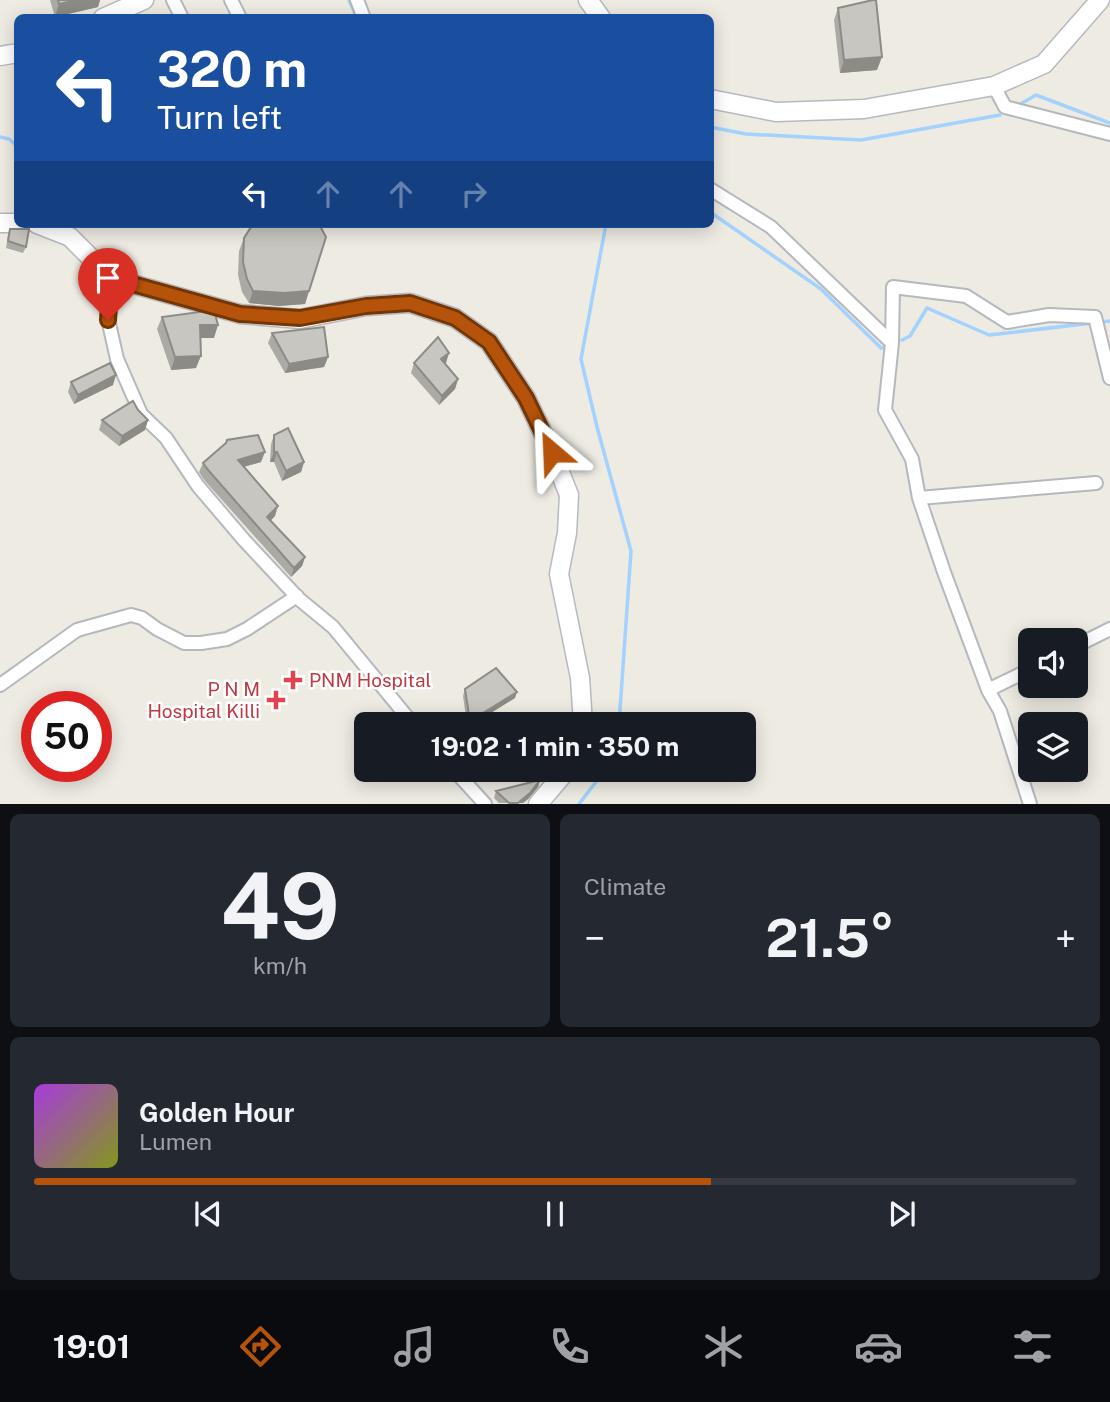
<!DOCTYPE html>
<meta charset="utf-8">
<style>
:root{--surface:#171b24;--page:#242831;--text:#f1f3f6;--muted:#9ea1a6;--line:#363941;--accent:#b45309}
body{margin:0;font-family:"Public Sans",sans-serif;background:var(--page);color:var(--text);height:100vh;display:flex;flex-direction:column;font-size:26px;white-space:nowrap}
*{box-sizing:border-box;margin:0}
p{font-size:23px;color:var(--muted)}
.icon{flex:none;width:38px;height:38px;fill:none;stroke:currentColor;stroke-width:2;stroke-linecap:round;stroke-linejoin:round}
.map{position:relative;height:804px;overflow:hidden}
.side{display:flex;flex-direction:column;gap:10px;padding:10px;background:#0d0f14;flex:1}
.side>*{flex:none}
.banner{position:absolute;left:14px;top:14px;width:700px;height:214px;border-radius:10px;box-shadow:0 4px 18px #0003;background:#1a4fa0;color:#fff;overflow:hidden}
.buttons{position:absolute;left:1018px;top:628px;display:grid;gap:14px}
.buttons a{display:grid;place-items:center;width:70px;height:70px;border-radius:10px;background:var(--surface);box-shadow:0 4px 18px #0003;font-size:35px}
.speed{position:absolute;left:21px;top:691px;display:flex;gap:14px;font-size:35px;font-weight:700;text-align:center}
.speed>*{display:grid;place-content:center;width:91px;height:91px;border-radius:50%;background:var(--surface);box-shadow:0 4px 18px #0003;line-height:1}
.speed .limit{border:10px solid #d22;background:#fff;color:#111}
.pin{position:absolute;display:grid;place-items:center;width:60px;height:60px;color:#fff;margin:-72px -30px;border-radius:50% 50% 50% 0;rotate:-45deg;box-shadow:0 0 7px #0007}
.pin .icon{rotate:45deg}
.me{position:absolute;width:77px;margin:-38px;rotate:334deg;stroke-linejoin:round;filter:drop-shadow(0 0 5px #0008)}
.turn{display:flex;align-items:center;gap:24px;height:147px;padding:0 28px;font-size:32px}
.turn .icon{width:91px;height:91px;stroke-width:2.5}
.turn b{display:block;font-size:49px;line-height:60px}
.lanes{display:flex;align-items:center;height:66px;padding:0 28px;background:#0003;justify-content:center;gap:35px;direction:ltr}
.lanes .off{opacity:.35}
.big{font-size:52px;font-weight:700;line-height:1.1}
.side .card{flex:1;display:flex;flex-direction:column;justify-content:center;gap:10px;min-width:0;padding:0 24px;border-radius:10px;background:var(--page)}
.side .dial{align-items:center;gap:0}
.dial b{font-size:91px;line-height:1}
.song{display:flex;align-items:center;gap:21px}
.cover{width:84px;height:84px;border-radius:10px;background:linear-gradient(135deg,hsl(280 70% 55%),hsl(70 70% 35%))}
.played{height:7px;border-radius:4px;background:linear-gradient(90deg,var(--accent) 65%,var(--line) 65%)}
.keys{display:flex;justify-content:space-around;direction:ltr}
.heat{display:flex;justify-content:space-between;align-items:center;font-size:38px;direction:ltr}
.side .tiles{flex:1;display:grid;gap:10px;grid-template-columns:1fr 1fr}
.card:last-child{grid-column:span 2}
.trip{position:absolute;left:354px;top:712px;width:402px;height:70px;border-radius:10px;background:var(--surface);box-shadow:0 4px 18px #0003;font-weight:700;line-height:70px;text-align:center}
.dock{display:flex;height:112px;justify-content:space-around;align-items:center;background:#090b0e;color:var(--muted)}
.dock .icon{width:49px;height:49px}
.dock .current{color:var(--accent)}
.dock b{font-size:32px;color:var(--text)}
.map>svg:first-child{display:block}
</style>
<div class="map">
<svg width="1110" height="804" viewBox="0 0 1110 804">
<rect width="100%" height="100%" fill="#edebe2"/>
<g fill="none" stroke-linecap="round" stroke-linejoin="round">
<path stroke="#a2d2fd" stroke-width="3.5" d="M349,0L357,18
M1022,103L1036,95L1110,123
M710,127L746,134L861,140L1000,115
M0,137L9,139L18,147
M710,212L821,289L881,348H883
M606,224L581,359L597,427L631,551L619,724
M902,340L910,336L927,308L989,335L1110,321
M579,804L605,770"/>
<g stroke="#b5b8bd" stroke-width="16">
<path id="minor" d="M173,0L182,18
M231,0L240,18
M357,0L364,18
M994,86L1005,107L1110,134
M710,189L771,227L892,343L885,410L912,459L919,498L944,572L988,690L1000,711L1030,804
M111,278L108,319L117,359L141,414L166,438L198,486L244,540L299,599L333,627L413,724
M892,343L893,287L966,296L1007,322L1049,315L1095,317L1110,378
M919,498L1096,483
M1076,646L1110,629
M0,685L77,630L131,615L142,618L157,629L184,643H201L227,639L247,629L297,596
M988,690L1031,669
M454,770L485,804"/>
</g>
<g stroke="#b6b9bf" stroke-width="21">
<path id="secondary" d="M588,0L601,18
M103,18L144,0
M0,56L18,53
M710,99L776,112L864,109L994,86L1044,64L1100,0
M0,223H18
M37,224L70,237L111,278L240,314L300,319L366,306L410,303L455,318L489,342L526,398L552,452L569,495L567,533L559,574L580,678L583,724
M538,804L567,770"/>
</g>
<use href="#minor" stroke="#fff" stroke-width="12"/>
<use href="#secondary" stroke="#fff" stroke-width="18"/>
</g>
<path fill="#acaaa5" d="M50,0H100L98,7L55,17Z
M838,8L877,70L840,73L834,20Z
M294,224H319L309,291L305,304L279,306L249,303L242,292L238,275L239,251L244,238L286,225L294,226Z
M10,229L26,247L23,253L6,248L8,235Z
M162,317L214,338H201L196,368L171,370L157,329Z
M272,333L328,357L324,367L285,373L268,343Z
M414,363H446H445L458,379L455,389L439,405L411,373Z
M71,382L113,385L74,404L68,392Z
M138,410L148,420L145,430L119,446L99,430L102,420Z
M274,435L304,462L301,472L282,481L274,462H270L271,444Z
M227,440L261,462L244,467L275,516L270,521L305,557L302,566L291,577L205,481L199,472L203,463L225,444Z
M465,689L515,698L473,724H467L463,696Z
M540,780L538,787L528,799L523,803H499L494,798L496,791Z"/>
<path fill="#8c8b86" d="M77,0H100L98,7L55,17L59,4Z
M882,57L877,70L840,73L844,60Z
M253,291H309L305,304L279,306L249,303Z
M200,325H218L214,338H196Z
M449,353L446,363L438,369L441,359Z
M201,356L196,368L171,370L175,357Z
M328,357L324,367L285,373L289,364Z
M116,375L113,385L74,404L78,395Z
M458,379L455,389L439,405L442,396Z
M148,420L145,430L119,446L122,436Z
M265,452L261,462L235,469L238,460Z
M274,452H277L274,462H270Z
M304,462L301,472L282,481L286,471Z
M278,506L275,516L264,527L267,517Z
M305,557L302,566L291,577L294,568Z
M517,692L515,698L473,724H469L470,721Z
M540,780L538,787L528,799L523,803H518Z"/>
<path fill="#c8c6c0" stroke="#8c8b86" stroke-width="2" d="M58,0H77L59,4Z
M873,0H876L882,57L844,60L838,8Z
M253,224H286L295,226L297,224H319L326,237L309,291L284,293L253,291L247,279L243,262L244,238Z
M10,229H29L26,247L8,241Z
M214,310L218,325H200L201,356L175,357L162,317Z
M324,327L328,357L289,364L272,333Z
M438,337L449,353L441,359L458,379L442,396L414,363Z
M110,363L116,375L78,395L71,382Z
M133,401L138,410L148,420L122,436L102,420Z
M288,428L304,462L286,471L277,452H274V435Z
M258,435L265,452L238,460L278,506L267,517L305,557L294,568L209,471L203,463L226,443L227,440Z
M496,668L517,692L470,721L465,689Z
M540,780L530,793L518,803H509L496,791Z"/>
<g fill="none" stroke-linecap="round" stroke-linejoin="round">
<g stroke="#753606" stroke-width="18">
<path id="route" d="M108,320L111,278L240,314L300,318L366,306L410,303L455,318L489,342L526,398L552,452"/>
</g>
<use href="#route" stroke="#b45309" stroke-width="12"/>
</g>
<g fill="#e0444e" stroke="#fff" stroke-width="2.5">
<path d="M289.5 669.5h7v7h7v7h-7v7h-7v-7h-7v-7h7z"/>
<path d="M272.5 689.5h7v7h7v7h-7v7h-7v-7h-7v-7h7z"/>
</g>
<g text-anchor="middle" stroke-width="5" stroke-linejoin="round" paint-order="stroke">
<g font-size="19" fill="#be3a42" stroke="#fff" text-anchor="start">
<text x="309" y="687">PNM Hospital</text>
<text x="260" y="696" text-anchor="end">P N M<tspan x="260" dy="22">Hospital Killi</tspan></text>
</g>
</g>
</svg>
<div class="buttons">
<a><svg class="icon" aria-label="sound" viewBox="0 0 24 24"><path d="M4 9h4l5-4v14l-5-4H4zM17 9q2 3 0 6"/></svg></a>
<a><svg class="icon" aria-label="layers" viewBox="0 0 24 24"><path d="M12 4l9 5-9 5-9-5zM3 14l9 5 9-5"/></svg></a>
</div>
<div class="speed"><div class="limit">50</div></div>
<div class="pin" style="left:108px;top:320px;background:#d93025"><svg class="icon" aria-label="arrive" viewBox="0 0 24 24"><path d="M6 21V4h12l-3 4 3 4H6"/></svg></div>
<svg class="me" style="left:552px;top:452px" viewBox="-20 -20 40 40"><path d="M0-17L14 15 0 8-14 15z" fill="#b45309" stroke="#fff" stroke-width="4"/></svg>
<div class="trip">19:02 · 1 min · 350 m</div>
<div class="banner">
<div class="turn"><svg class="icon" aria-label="left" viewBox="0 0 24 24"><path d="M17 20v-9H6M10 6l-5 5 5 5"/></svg><div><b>320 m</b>Turn left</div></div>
<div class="lanes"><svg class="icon" aria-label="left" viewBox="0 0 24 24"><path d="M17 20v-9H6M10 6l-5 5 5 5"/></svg><svg class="icon off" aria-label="ahead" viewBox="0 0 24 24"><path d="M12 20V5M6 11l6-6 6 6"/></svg><svg class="icon off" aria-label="ahead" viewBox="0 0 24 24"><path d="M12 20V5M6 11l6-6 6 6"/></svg><svg class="icon off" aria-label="right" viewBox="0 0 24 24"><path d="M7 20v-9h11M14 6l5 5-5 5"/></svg></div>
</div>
</div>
<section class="side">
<div class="tiles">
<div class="card dial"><b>49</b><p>km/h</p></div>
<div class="card"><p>Climate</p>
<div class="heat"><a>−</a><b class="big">21.5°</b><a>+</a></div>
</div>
<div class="card">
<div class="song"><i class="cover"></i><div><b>Golden Hour</b><p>Lumen</p></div></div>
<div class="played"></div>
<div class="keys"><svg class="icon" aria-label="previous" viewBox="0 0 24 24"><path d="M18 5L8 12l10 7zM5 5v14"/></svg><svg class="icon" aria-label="pause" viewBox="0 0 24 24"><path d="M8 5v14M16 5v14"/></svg><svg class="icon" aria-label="next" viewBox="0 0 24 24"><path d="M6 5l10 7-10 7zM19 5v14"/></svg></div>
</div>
</div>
</section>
<nav class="dock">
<b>19:01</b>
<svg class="icon current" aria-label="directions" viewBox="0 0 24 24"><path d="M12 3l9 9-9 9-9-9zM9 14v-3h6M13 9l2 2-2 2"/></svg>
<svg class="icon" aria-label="music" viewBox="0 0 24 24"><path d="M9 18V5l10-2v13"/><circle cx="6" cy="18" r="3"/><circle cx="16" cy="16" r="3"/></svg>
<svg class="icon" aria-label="phone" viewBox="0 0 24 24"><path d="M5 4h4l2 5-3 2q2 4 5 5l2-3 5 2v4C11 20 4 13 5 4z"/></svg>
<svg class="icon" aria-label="climate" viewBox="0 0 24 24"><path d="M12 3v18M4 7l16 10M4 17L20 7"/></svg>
<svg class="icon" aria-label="car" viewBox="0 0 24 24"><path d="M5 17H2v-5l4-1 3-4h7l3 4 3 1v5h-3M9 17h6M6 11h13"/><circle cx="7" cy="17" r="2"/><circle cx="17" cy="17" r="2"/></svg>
<svg class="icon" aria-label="filters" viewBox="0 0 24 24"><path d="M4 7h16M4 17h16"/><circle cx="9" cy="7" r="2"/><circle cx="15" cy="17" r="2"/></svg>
</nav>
